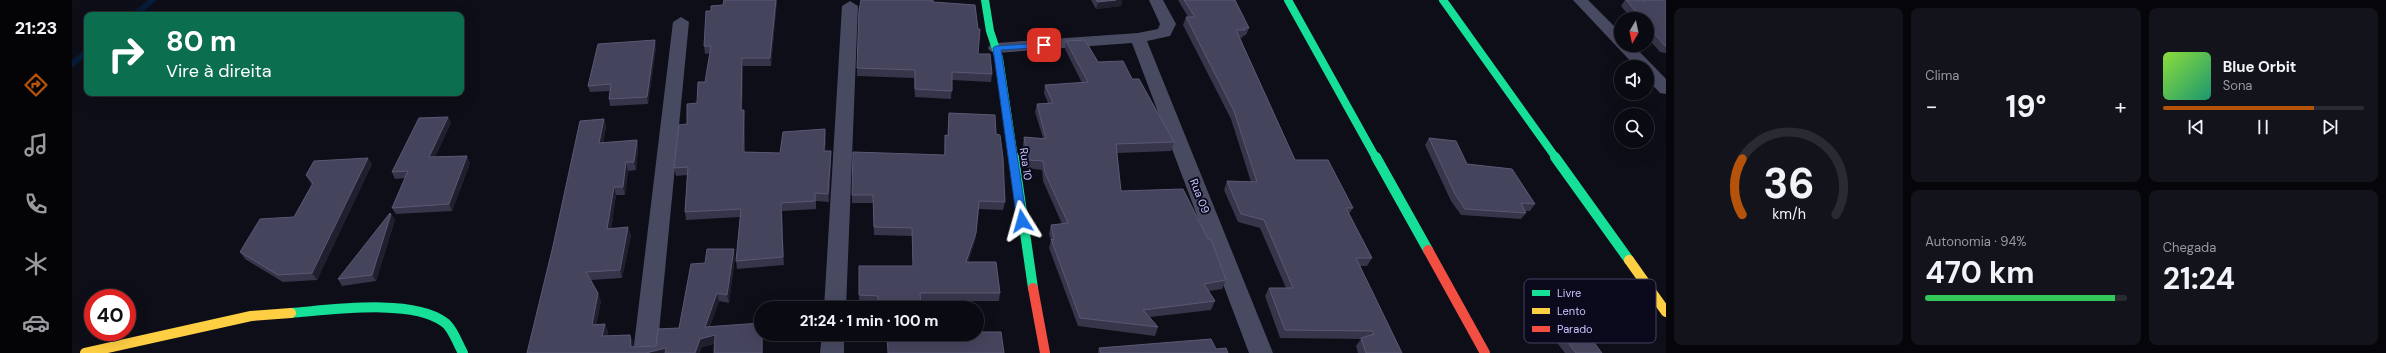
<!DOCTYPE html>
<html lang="pt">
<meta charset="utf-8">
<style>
:root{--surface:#0a0a12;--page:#13131b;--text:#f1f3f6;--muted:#999a9f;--line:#2a2b32;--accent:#b45309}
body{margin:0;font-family:"DM Sans",sans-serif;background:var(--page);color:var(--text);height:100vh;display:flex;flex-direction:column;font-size:15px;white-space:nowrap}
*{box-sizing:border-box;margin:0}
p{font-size:13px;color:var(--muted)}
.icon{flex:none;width:22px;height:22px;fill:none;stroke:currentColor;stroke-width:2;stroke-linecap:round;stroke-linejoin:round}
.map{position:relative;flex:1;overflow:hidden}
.panel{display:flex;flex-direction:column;gap:8px;padding:8px;background:#06060a;width:720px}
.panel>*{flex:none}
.hud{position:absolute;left:12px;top:12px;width:380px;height:84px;border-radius:8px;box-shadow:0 4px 16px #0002,0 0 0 1px var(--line);background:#0b6e4f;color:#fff;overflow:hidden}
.needle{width:26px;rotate:189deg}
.fabs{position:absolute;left:1542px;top:12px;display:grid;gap:8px}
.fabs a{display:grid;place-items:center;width:40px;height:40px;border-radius:50%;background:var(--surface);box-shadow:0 4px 16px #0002,0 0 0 1px var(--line);font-size:20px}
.speed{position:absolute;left:12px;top:289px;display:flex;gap:8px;font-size:20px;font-weight:700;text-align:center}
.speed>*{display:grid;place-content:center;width:52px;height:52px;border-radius:50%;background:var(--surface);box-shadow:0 4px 16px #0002,0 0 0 1px var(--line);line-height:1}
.speed .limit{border:6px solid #d22;background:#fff;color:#111}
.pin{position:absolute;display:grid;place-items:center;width:34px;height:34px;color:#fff;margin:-17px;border-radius:8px;box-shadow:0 2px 6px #0006}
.me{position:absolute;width:44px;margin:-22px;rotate:352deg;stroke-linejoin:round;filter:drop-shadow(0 0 3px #0008)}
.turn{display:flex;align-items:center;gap:14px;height:84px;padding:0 16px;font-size:18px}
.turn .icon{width:52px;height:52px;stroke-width:2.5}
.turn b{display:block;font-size:28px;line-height:34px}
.big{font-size:30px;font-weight:700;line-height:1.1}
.panel .card{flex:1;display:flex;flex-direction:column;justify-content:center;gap:6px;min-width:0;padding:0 14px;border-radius:8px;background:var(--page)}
.panel .dial{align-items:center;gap:0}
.dial svg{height:104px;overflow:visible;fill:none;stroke:var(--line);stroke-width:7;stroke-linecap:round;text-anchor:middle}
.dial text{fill:var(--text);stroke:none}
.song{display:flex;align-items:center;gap:12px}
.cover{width:48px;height:48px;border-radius:6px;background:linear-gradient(135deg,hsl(90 70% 55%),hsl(160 70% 35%))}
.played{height:4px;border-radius:2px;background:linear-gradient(90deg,var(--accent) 75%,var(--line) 75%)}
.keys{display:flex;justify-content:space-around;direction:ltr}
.heat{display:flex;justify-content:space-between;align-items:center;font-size:22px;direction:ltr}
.charge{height:6px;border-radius:3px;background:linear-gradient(90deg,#34c759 94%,var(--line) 0)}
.panel .tiles{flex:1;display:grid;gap:8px;grid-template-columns:repeat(3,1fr)}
.card:first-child{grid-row:span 2}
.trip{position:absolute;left:682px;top:301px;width:230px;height:40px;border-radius:20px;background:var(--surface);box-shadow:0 4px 16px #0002,0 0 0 1px var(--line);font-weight:700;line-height:40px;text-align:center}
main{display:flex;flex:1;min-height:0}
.tabs{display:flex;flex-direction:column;width:72px;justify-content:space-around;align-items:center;background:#040407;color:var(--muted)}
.tabs .icon{width:28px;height:28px}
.tabs .active{color:var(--accent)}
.tabs b{font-size:18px;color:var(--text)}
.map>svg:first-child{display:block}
</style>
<main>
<nav class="tabs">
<b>21:23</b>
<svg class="icon active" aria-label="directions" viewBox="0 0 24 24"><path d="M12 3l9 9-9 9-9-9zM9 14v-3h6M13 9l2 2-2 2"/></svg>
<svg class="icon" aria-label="music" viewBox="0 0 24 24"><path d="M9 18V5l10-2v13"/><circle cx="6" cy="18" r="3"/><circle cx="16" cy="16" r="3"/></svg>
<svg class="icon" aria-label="phone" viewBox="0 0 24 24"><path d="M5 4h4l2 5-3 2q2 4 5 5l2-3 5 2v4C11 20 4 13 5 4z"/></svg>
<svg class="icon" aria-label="climate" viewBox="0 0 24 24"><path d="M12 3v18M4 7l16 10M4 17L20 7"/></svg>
<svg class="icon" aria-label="car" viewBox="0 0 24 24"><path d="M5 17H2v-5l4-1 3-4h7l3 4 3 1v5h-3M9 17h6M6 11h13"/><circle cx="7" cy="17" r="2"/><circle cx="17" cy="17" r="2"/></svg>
</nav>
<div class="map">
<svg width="1594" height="353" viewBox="0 0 1594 353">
<rect width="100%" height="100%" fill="#0e0e18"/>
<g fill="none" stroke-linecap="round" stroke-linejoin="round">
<path stroke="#061c37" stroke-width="6" d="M62,15L81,0
M0,64L15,52"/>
<path fill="#484a62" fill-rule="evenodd" d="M1077,0H1091L1104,24L1098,36L1075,41L1201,353H1177L1060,43L924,53L918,51L916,48L918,45L924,43L1066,33L1086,29L1088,24Z
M1501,0H1516L1549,33V45H1561L1594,79V94L1588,93L1575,79V67H1564Z
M778,1L786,6L774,308H752L770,6Z
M609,17L617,22L585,353H561L601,22Z
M750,334H772V353H748Z"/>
<path stroke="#16e098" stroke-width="8" d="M913,0L918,31L927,58L942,158
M1216,0L1304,158
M1371,0L1484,158"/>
<path stroke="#16e098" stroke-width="10" d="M942,157L961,288
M1304,157L1356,250
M1483,157L1557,260
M219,313C258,310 340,298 372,322C380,327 386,344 391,353"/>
<path stroke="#ffcf43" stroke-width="10" d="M1557,260L1594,312
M13,353L179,316L219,313"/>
<path stroke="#f24e42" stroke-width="10" d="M1356,250L1413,353
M961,288L973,353"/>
</g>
<path fill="#36354a" d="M652,0H705L699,66H671L670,110H672L673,118V152L708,153L753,129L754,137L753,151H759V159L757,202L744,201V209L710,211L712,265L665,269L664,261L668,217L614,220L613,212L615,175L604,176L602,168L615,124L625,103L633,82L638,53L633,54L632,46L639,11L651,5Z
M1019,0H1050L1049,6L1024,9Z
M1106,0H1163L1177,28L1174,35L1171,36L1170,38H1168L1223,160L1281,208L1277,214L1300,258L1295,266H1288L1330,353H1286L1284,346L1289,339L1208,338L1193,296L1197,288H1214L1188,228L1166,222L1152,190L1155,181L1179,182L1159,119L1111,25L1114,17H1116Z
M1553,0H1594V53H1593L1588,52L1575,37V19H1560L1549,6Z
M861,2L906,54L920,74L919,82L880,80L879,99L843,97L842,78L785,76V68Z
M994,41L1026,62L1060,79L1102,142L1099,151L1045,153L1049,191L1154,280L1150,289L1137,291L1143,301L1139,310L1078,317L1086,327L1083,336L1006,326L977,248L979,240L977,234L979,225L990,224L971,181L970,170L955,168L951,145L952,137L971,138L963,112L965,104L976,103L972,93L973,85L1010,83L993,49Z
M584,47L576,104L538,106L537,99L538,91L518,92L516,86Z
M877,113L924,134L933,202L931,210L907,209L903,241L896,262L928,293L927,301H849L806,304L787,303V295L841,266L840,236L802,235L801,203H780V195L872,155L873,135L876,136Z
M376,117L379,123L363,157L395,156L398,163L380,211L324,214L320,208L333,178L323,179L320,172Z
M532,119L534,127L531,143L565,140L566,148L564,170L556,171L553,195H544L539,229L559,235L550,278L519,280L529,301L524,325L533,324L536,332L535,336L558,335L561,343V346H584L607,328L633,263L663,257L657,303L647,301L638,326L691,334V353H642V344L630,347L455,353Z
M1357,138L1395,164L1463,204L1458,211H1453L1454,213L1449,219L1389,215L1379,201L1353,145Z
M300,164L245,280L211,282L173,259L168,252L222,217L240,185L234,175Z
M323,220L304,281L270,286L266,279Z
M805,334H905L815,337H805Z
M1492,337L1530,353H1493L1486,344Z
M1027,348L1156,353H1026Z"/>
<path fill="#1f1f2e" d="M704,0H705L699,66L698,58Z
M1044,0H1050L1049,6L1024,9L1026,2Z
M583,40L584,47L576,104L575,97Z
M670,58L671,66L670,118L669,110Z
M672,110L673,118L672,160L671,152Z
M376,117L379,123L360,164L357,157Z
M532,119L534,127L530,151L527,143Z
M753,129L754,137L752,159V151Z
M565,140L566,148L564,170L562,162Z
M759,151V159L757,202L756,194Z
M395,156L398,163L380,211L377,204Z
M296,158L300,164L245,280L240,273Z
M554,162L556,171L553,195L551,187Z
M542,187L544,195L538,238L535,229Z
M709,203L710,211L712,265L711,257Z
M319,214L323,220L304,281L300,275Z
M556,227L559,235L550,278L548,270Z
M904,233L903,241L893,270L894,262Z
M662,249L663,257L657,303L655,295Z
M526,293L529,301L523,333L520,325Z
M645,293L647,301L635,335L633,327Z
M533,324L536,332L532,344L530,336Z
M690,334H691V353H690Z
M558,335L561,343V353L559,347Z
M643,335L644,343L630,347L628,353H623L628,339Z
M594,348L595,353H574Z"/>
<path fill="#45445d" stroke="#5a5876" d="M652,0H704L698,58H670L669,110H672L671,152L708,153L711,132L753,129L752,151H759L756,194L743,193V201L709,203L711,257L664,261L669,209L613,212L616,167L602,168L607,125L615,124V104L625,103L626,82H633L639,46H632L634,11H639V6L651,5Z
M789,0H861V2L903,5L906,29H908L906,54H918L920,74L880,72V91L843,89V70L785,68L787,10Z
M1024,0H1044L1026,2Z
M1112,0H1163L1177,28H1172L1173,30H1164L1223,160H1256L1281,208H1274L1300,258H1284L1330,353H1294L1289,338L1302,334L1300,331L1213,330L1197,288H1221L1192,220L1169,214L1155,181L1185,182L1162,111L1114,17H1123Z
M1554,0H1571L1573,2L1571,0H1594V46H1593L1575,25V19H1570Z
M583,40L575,97L537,99L539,84L516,86L526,44Z
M1013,40L1026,62L1051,61L1060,79H1067L1102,142L1044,144L1049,191L1111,189L1136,239H1139L1154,280L1132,284L1143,301L1071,310L1086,327L1008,318L979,239L982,240L979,225L996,223L973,173L971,161L956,160L952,137L974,139L965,104L981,103L973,85L1016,82L994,41Z
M877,113L923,115L924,134L928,135L931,158L933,202L907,201L904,233L894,262H924L928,293H848L849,308H806V296L787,295V266H841L840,228L802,227L801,195H780L781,152L873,155V135L876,136Z
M376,117L357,157L395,156L377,204L320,208L336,171L320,172L347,118Z
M532,119L527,143L565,140L562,162H554L551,187H542L535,229L556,227L548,270L514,272L526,293L520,325L533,324L530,336L558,335L559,347L584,346L586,329L607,328L619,264L633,263L635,249H662L655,295L645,293L633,327L689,323V334H690V353H642L643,335L628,339L623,353H593L594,348L574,353H455L481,246L508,121Z
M1357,138L1384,141L1395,164L1440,169L1463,204L1449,203L1454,213L1393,209L1383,194Z
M296,158L240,273L206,275L168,252L188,219L222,217L241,183L234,175L242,161Z
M318,213L319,214L300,275L266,279Z
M905,332H929L932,353H816L815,334H905Z
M1517,336L1530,353H1504L1492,337Z
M1139,339L1144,349L1154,348L1156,353H1029L1027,348Z"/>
<path fill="#1a73e8" stroke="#114b97" d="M972,43L976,45L974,47L929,50L955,221L950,225L945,221L921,48L924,46Z"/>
<g text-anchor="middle" stroke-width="4" stroke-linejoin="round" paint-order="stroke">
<g font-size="11" fill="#c6c5ff" stroke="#0b0a1c">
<text transform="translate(954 164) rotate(82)" y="4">Rua 10</text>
<text transform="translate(1128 196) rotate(69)" y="4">Rua 09</text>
</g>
</g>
<rect x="1452" y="279" width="132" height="64" rx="6" fill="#0b0a1c" stroke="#434260" stroke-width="1"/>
<rect x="1460" y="290" width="18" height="6" fill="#16e098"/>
<rect x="1460" y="308" width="18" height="6" fill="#ffcf43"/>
<rect x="1460" y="326" width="18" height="6" fill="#f24e42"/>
<g font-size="11" fill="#c6c5ff">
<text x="1485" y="297">Livre</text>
<text x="1485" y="315">Lento</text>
<text x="1485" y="333">Parado</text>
</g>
</svg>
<div class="fabs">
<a><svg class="needle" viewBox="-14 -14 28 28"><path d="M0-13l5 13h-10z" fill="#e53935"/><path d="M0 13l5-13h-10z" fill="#999a9f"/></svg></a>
<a><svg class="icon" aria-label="sound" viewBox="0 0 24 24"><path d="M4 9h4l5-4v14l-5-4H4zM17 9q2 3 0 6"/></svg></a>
<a><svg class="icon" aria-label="search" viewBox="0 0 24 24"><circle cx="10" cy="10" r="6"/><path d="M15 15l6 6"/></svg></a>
</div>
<div class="speed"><div class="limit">40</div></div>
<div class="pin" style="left:972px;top:45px;background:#d93025"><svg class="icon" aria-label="arrive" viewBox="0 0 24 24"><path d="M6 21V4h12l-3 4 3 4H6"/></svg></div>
<svg class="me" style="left:950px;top:221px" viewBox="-20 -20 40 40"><path d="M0-17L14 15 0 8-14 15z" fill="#1a73e8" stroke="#fff" stroke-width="4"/></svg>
<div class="trip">21:24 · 1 min · 100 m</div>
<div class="hud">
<div class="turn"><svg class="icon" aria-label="right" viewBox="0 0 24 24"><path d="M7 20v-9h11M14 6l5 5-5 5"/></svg><div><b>80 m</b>Vire à direita</div></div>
</div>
</div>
<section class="panel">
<div class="tiles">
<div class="card dial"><svg viewBox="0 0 100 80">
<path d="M14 69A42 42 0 1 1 86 69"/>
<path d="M14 69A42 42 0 0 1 14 26" stroke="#b45309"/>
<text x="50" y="56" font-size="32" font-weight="700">36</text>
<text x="50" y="72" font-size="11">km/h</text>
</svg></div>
<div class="card"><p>Clima</p>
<div class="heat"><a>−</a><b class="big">19°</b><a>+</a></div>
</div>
<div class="card">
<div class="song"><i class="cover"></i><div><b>Blue Orbit</b><p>Sona</p></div></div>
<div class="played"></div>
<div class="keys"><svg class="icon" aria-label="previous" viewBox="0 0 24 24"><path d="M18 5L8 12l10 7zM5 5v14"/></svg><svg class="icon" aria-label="pause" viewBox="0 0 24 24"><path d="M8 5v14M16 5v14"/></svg><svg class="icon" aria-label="next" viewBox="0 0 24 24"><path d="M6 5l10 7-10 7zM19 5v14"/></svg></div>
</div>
<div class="card"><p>Autonomia · 94%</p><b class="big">470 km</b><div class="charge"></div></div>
<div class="card"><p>Chegada</p><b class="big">21:24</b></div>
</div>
</section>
</main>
